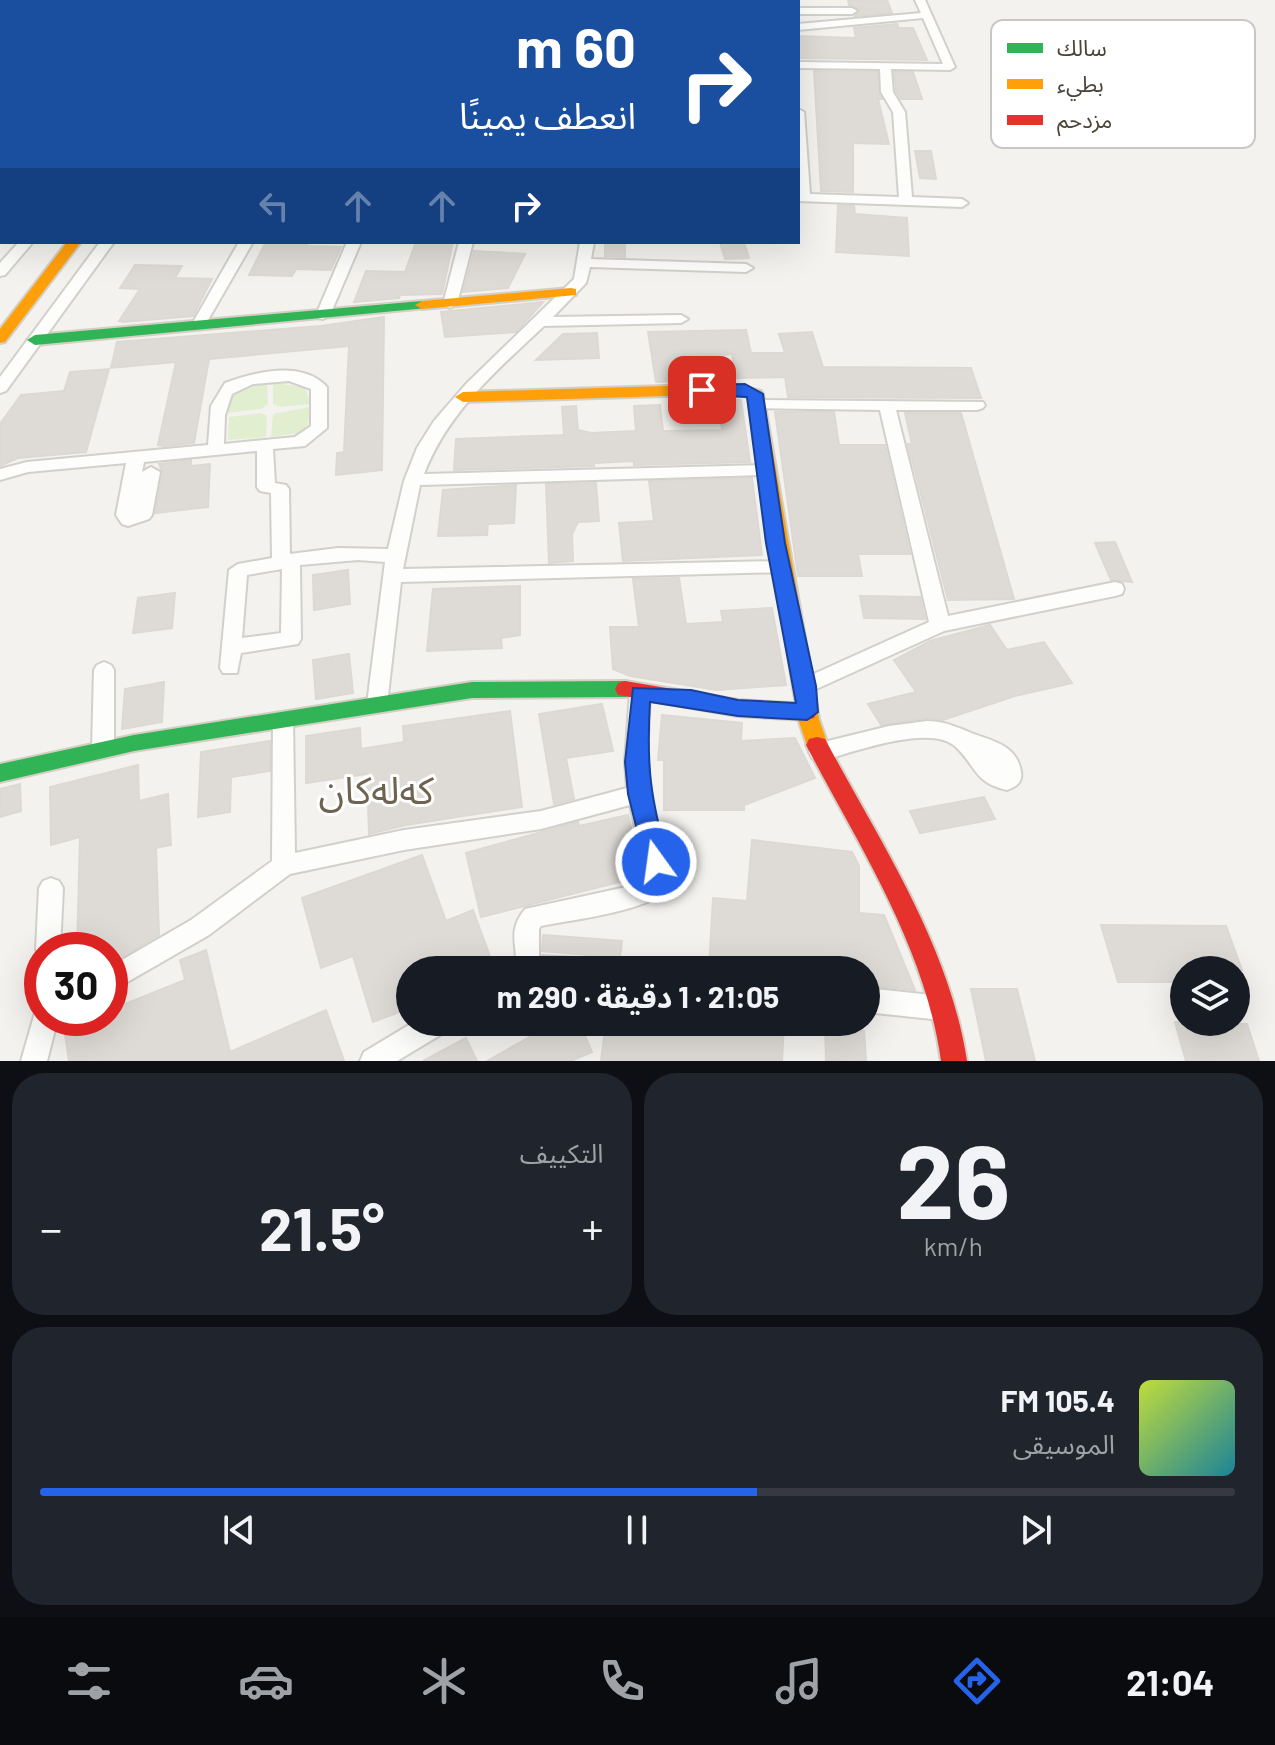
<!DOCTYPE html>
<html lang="ar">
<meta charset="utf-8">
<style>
:root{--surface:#171b24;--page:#20242c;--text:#f1f3f6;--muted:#9ea1a6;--line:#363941;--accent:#2563eb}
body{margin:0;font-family:Barlow,"Noto Sans Arabic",sans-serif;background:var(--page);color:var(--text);direction:rtl;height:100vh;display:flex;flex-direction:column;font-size:30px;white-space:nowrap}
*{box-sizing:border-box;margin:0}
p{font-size:26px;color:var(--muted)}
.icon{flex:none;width:44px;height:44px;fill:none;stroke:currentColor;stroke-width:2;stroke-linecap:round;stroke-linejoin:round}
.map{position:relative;height:1061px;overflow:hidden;direction:ltr}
.side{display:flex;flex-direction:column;gap:12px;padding:12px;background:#0d0f14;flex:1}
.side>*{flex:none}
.guide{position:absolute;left:0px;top:0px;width:800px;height:244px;box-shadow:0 8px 32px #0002;direction:rtl;background:#1a4fa0;color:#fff;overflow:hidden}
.fabs{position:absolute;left:1170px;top:956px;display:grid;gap:16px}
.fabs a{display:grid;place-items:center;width:80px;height:80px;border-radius:50%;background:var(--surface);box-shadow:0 8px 32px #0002;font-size:40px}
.speed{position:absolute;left:24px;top:932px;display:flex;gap:16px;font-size:40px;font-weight:700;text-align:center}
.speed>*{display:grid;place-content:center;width:104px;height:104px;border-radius:50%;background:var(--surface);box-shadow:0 8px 32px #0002;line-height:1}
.speed .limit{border:12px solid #d22;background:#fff;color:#111}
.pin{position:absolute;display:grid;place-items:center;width:68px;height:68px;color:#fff;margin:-34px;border-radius:16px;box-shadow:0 4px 12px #0006}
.me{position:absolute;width:88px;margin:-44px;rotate:346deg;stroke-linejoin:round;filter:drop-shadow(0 0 6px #0008)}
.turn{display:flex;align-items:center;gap:28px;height:168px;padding:0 32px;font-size:36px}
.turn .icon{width:104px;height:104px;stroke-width:2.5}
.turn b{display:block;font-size:56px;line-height:68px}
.lanes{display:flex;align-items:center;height:76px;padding:0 32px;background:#0003;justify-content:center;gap:40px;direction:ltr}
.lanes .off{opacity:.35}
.big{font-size:60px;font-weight:700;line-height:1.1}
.side .card{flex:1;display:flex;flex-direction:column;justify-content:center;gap:12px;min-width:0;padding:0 28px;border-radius:32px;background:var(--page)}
.side .dial{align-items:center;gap:0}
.dial b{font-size:104px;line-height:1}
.song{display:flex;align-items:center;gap:24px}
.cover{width:96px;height:96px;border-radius:12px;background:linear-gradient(135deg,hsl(70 70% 55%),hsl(190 70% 35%))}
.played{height:8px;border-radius:4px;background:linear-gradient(90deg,var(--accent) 60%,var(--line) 60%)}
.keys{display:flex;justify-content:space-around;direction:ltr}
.heat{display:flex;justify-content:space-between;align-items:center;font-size:44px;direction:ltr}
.side .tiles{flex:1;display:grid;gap:12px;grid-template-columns:1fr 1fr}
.card:last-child{grid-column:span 2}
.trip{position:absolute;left:396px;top:956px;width:484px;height:80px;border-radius:40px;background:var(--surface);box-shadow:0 8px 32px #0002;font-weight:700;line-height:80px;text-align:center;direction:rtl}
.menu{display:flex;height:128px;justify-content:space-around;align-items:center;background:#090b0e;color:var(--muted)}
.menu .icon{width:56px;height:56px}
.menu .on{color:var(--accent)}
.menu b{font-size:36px;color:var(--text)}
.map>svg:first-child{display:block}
</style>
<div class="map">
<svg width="1275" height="1061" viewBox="0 0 1275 1061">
<rect width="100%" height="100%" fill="#f4f2ee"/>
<path fill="#e1eecf" d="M267,383L268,404L261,409L228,413V403L237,390Z
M273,383L304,387L311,404L281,407L273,404Z
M310,407L308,425L299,433L271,437L273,414Z
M261,413L267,416L266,437L228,440L229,417Z"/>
<path fill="#dedbd6" stroke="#dcd9d4" stroke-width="2" d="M848,0H887L892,13L855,16L860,10L849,5Z
M897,24L899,28H913L927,60L798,58V36L856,38L854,28Z
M814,71L877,72L882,99H878L889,144L853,143V192L821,191Z
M894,72H913L922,99H901L896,91Z
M915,151H931L936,179L920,178Z
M838,205L854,206L855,214L907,218L909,256L836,252Z
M266,242H308L306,246L341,247L331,270L296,269L292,276L249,275Z
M416,242H453L442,294L400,295L399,298L354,302L366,271L405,272Z
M605,242H625V257L605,256Z
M720,242H744L749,258L725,259Z
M474,251L525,254L508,288L463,292Z
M135,265L182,266L175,278L212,279L193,316L123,322L119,321L140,289L120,288Z
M543,302L516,332L445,337L441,312Z
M384,317L382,470L336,475L337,453L344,452L349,346L209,359L194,443L163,446L158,445L176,362L111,368L117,342L321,326Z
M746,330L751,353H785L779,334L812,332L823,367L971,368L981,398L788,397L785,377L736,378L732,354L700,356L705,380L656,382L648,332Z
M597,333L599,358L536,360L563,334Z
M109,369L86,452L18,458L0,466V424L21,395L64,391L70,372Z
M741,400L750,462L634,465V461L594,463V466L454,470L456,439L564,435L562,407L576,406L578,430L591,433L636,431L634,406L660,405L663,431L722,430L718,401Z
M775,412H834L839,445H885L910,554H858L862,576H798Z
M905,413H961L1014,599L948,600L908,444H912Z
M191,460V466L210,464L208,507L155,513L163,473L159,464Z
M752,478L762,555L623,561L619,523L654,521L649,481Z
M596,483L599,521L578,522L572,534L573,561L549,563L546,484Z
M516,485L514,523L488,524L487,535L438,536L443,490Z
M1115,542L1132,582L1111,580L1095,543Z
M348,570L350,604L314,610L313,575Z
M679,578L686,624L723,622L721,611L772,608L786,685L717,690L630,676L613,669L610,627H639L633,579Z
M520,586V635L501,638L502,648L427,651L433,589Z
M175,593L172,628L133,633L138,598Z
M860,596L920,597L925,619L864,618Z
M990,625L1007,650L1044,642L1072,683L1015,696L943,720L927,718L881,725L868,704L916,692L894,660L930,641Z
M349,654L353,693L316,699L313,660Z
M164,682L162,722L122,729L125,689Z
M602,704L613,751L566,758L574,799L554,804L539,714Z
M510,711L522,807L406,825L369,834L367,774L306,783V736L360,728L361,749L404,742L403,726Z
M662,715L742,723L741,741L795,738L815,778L744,805V810H664V760H658Z
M270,741V771L231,777L230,812L198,817L201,752Z
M138,765L139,801L168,794L171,845L156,848L159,935L110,964V950H77L80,837L51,845L50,787Z
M20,784L21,811L0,817V789Z
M984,797L995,819L920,833L910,811Z
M628,815L643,876L481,917L466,853L578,822L579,826Z
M752,840L852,852L859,866V913L884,915L915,990L866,985V970H709L713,898L747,901Z
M422,855L446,921L473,910L495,970H410V1008L373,1022L353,956L321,968L302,898Z
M1101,925L1226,926L1242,970H1179L1183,982H1118Z
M543,935L622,941L620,958L542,951Z
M206,950L230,1052L326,1010L344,1061H69L64,1028L89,1018H110V1010L185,980L180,960Z
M971,989H1017L1035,1061H986Z
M539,1022H579L592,1052L571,1061H487L542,1030Z
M606,1022L784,1023L782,1061H601Z
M1175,1022L1247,1024L1259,1061H1186Z
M825,1027L864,1031L866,1061H826Z
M466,1038L477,1061H423Z"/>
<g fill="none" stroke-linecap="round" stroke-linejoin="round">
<g stroke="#d2d0cb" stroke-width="4">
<path id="street" d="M211,0H221L210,2Z
M268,0H278L267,2Z
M305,0H315L304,2Z
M389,0H399L388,2Z
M478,0H488L477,2Z
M555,0H565V2H555Z
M642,0H652V2H642Z
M726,0H736V2H726Z
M915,0H925L955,67L950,70L891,69L893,92L905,112L912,197L962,199L968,203L962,207L798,201V109L804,112L810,194L899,197L893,112L881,92L880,69L798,68V62L943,64L923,18L798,30V24L921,13Z
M798,8H852L857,11L852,14H798Z
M0,40H2V46H0Z
M0,137H2V145H0Z
M19,242H33L5,275L0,276V263Z
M100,242H114L6,391L0,393V377Z
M239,242H253L204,327H194L192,324Z
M347,242H361L330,315L323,319L318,318L316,315Z
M459,242H473L457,304L450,308L443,304Z
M580,242H594L591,259L746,264L753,268L746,272L590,267L586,283L553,317L681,315L688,319L681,323L544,326C496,371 448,412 424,474L764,465L773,470L764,475L420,485L403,569L780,561L789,567L787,572L401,582L387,704L384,710L377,712L370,710L367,704L385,562L358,560L300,565L301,639L298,644L241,653L237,673H223L220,668L229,570L238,564L272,558L271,493L260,491L257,487V451L144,462L134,512L142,472L151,467L160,472L152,515L149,519L128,526L122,524L116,515L126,463L28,472L0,480V469L27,462L208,445L211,406L225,383C255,372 302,360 327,387V428L305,446L273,449L275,483L286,485L289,489L290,554L338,548L388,549L404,481L417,448L434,421L466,384L574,279ZM289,381L311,389V426L295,437L224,444L225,415L232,394L253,384ZM282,569L281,633L242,638L247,575Z
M758,400L983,402L985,405L983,408L977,410H896L948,616L1115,582L1122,584L1124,589L1122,594L1115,596L944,631L812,691L805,694L798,691L795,686L798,681L929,622L880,410L752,408L750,405L752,402Z
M104,662L111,665L114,670V749L111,755L103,758L95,755L92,749L94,670L97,665Z
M640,685L647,687L650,693L647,762L650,794L672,884C660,910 570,920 541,926L539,929V956L579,958L588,962L591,970H513C522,949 504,935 525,909L640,884L647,879L630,805L541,829L404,850L290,874L209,935L110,992V967L191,920L272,861L273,720L276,714L283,712L290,714L293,720L295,853L404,830L541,811L627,788L625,762L630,693L633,687Z
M927,721C944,721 954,726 969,732C991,741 1017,744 1021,772C1023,782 1016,787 1007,790C975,783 977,768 957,748C932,722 852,753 820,761L812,758L809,752L812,746L820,743L889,726Z
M51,878L59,881L63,888L60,950H42V959L36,950L39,888L43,881Z
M866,988L941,996L950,999L954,1008L950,1017L941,1020L866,1012Z
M42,1007V1018H58L47,1061H21L36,1009Z
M414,1022H451L447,1031L397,1061H360L364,1052Z"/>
</g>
<g stroke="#d3cfc5" stroke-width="4">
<path id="fast" d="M422,301L427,302V308L35,345L27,340L35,335Z
M625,681L632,683L635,689L632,695L625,697L472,698L134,751L0,782V764L134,735L472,682Z"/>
</g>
<g stroke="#d3cfc5" stroke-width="4">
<path id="slow" d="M245,0H255L244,2Z
M67,242H81L5,342L0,343V329Z
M571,288L576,289V295L422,309L415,305L422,301Z
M732,384L761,391L763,394L819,719L828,745L825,751L817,753L809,751L798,719L748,397L732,394L463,402L455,397L463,392Z"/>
</g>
<g stroke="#d3cfc5" stroke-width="4">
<path id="jam" d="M625,681L738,700L807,704L814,706L817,712L814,718L807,720L738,716L618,695L615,689L618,683Z
M817,737L825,739C880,842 949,944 967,1061H941C925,946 859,846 806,745L809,739Z"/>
</g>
<use href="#street" fill="#fdfdfc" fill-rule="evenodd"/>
<use href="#fast" fill="#30b455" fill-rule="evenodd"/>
<use href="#slow" fill="#ff9f0a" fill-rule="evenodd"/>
<use href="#jam" fill="#e5322d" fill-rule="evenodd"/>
</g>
<path fill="#2563eb" stroke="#184099" stroke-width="2" d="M745,384L763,394L785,543L816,686L818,712L807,720L738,716L650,702C646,768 651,799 668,862L665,869L656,872L648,869L645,862L628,794L625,762L633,688L691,690L738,700L796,703L766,543L747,397L702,395L694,390L702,385Z"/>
<g text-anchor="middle" stroke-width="6" stroke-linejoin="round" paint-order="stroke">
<g font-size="38" fill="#6e6250" stroke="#fff">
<text x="376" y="804">کەلەکان</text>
</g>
</g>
<rect x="991" y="20" width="264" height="128" rx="12" fill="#fff" stroke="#c9c7c4" stroke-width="2"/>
<rect x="1007" y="43" width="36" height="10" fill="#30b455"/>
<rect x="1007" y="79" width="36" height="10" fill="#ff9f0a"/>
<rect x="1007" y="115" width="36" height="10" fill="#e5322d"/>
<g font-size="22" fill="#4b4439">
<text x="1057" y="56">سالك</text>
<text x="1057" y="92">بطيء</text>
<text x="1057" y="128">مزدحم</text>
</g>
</svg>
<div class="fabs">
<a><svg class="icon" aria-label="layers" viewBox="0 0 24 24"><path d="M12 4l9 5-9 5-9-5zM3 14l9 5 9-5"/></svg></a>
</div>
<div class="speed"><div class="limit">30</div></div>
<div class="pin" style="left:702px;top:390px;background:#d93025"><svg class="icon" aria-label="arrive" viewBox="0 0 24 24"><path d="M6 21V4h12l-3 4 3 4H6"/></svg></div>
<svg class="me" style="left:656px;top:862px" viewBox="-20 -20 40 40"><circle r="17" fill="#2563eb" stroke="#fff" stroke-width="3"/><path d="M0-11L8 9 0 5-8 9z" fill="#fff"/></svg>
<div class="trip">21:05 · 1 دقيقة · 290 m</div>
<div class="guide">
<div class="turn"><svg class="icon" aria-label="right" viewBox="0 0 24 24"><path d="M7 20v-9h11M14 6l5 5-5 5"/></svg><div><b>60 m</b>انعطف يمينًا</div></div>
<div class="lanes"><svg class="icon off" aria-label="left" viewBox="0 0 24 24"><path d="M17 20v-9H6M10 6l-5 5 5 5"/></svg><svg class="icon off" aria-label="ahead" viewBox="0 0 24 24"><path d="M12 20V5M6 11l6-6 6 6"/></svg><svg class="icon off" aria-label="ahead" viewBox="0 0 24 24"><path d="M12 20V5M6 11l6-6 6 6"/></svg><svg class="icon" aria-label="right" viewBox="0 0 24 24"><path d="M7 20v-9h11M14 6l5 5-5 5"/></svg></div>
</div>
</div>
<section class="side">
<div class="tiles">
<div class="card dial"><b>26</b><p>km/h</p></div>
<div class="card"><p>التكييف</p>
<div class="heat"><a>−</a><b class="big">21.5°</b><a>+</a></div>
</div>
<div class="card">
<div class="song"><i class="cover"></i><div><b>105.4 FM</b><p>الموسيقى</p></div></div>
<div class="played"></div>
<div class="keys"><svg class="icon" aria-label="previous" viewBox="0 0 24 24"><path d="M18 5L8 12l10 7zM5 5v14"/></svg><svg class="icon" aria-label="pause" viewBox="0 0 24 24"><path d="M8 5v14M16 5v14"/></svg><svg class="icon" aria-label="next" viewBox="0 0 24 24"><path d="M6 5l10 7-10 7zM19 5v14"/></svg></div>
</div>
</div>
</section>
<nav class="menu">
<b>21:04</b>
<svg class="icon on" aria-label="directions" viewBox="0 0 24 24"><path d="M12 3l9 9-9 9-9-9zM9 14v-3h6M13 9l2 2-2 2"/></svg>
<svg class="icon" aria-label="music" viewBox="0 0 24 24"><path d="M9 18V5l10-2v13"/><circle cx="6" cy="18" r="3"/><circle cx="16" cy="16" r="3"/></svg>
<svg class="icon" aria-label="phone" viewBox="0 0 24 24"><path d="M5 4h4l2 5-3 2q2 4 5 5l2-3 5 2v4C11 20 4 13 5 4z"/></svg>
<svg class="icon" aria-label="climate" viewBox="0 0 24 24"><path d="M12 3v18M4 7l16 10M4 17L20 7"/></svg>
<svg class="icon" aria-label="car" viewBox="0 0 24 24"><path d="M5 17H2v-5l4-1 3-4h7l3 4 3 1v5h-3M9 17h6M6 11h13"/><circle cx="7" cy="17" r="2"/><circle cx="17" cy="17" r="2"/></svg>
<svg class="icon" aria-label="filters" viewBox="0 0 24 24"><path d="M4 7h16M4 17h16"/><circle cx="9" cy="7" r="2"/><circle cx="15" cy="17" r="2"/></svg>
</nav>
